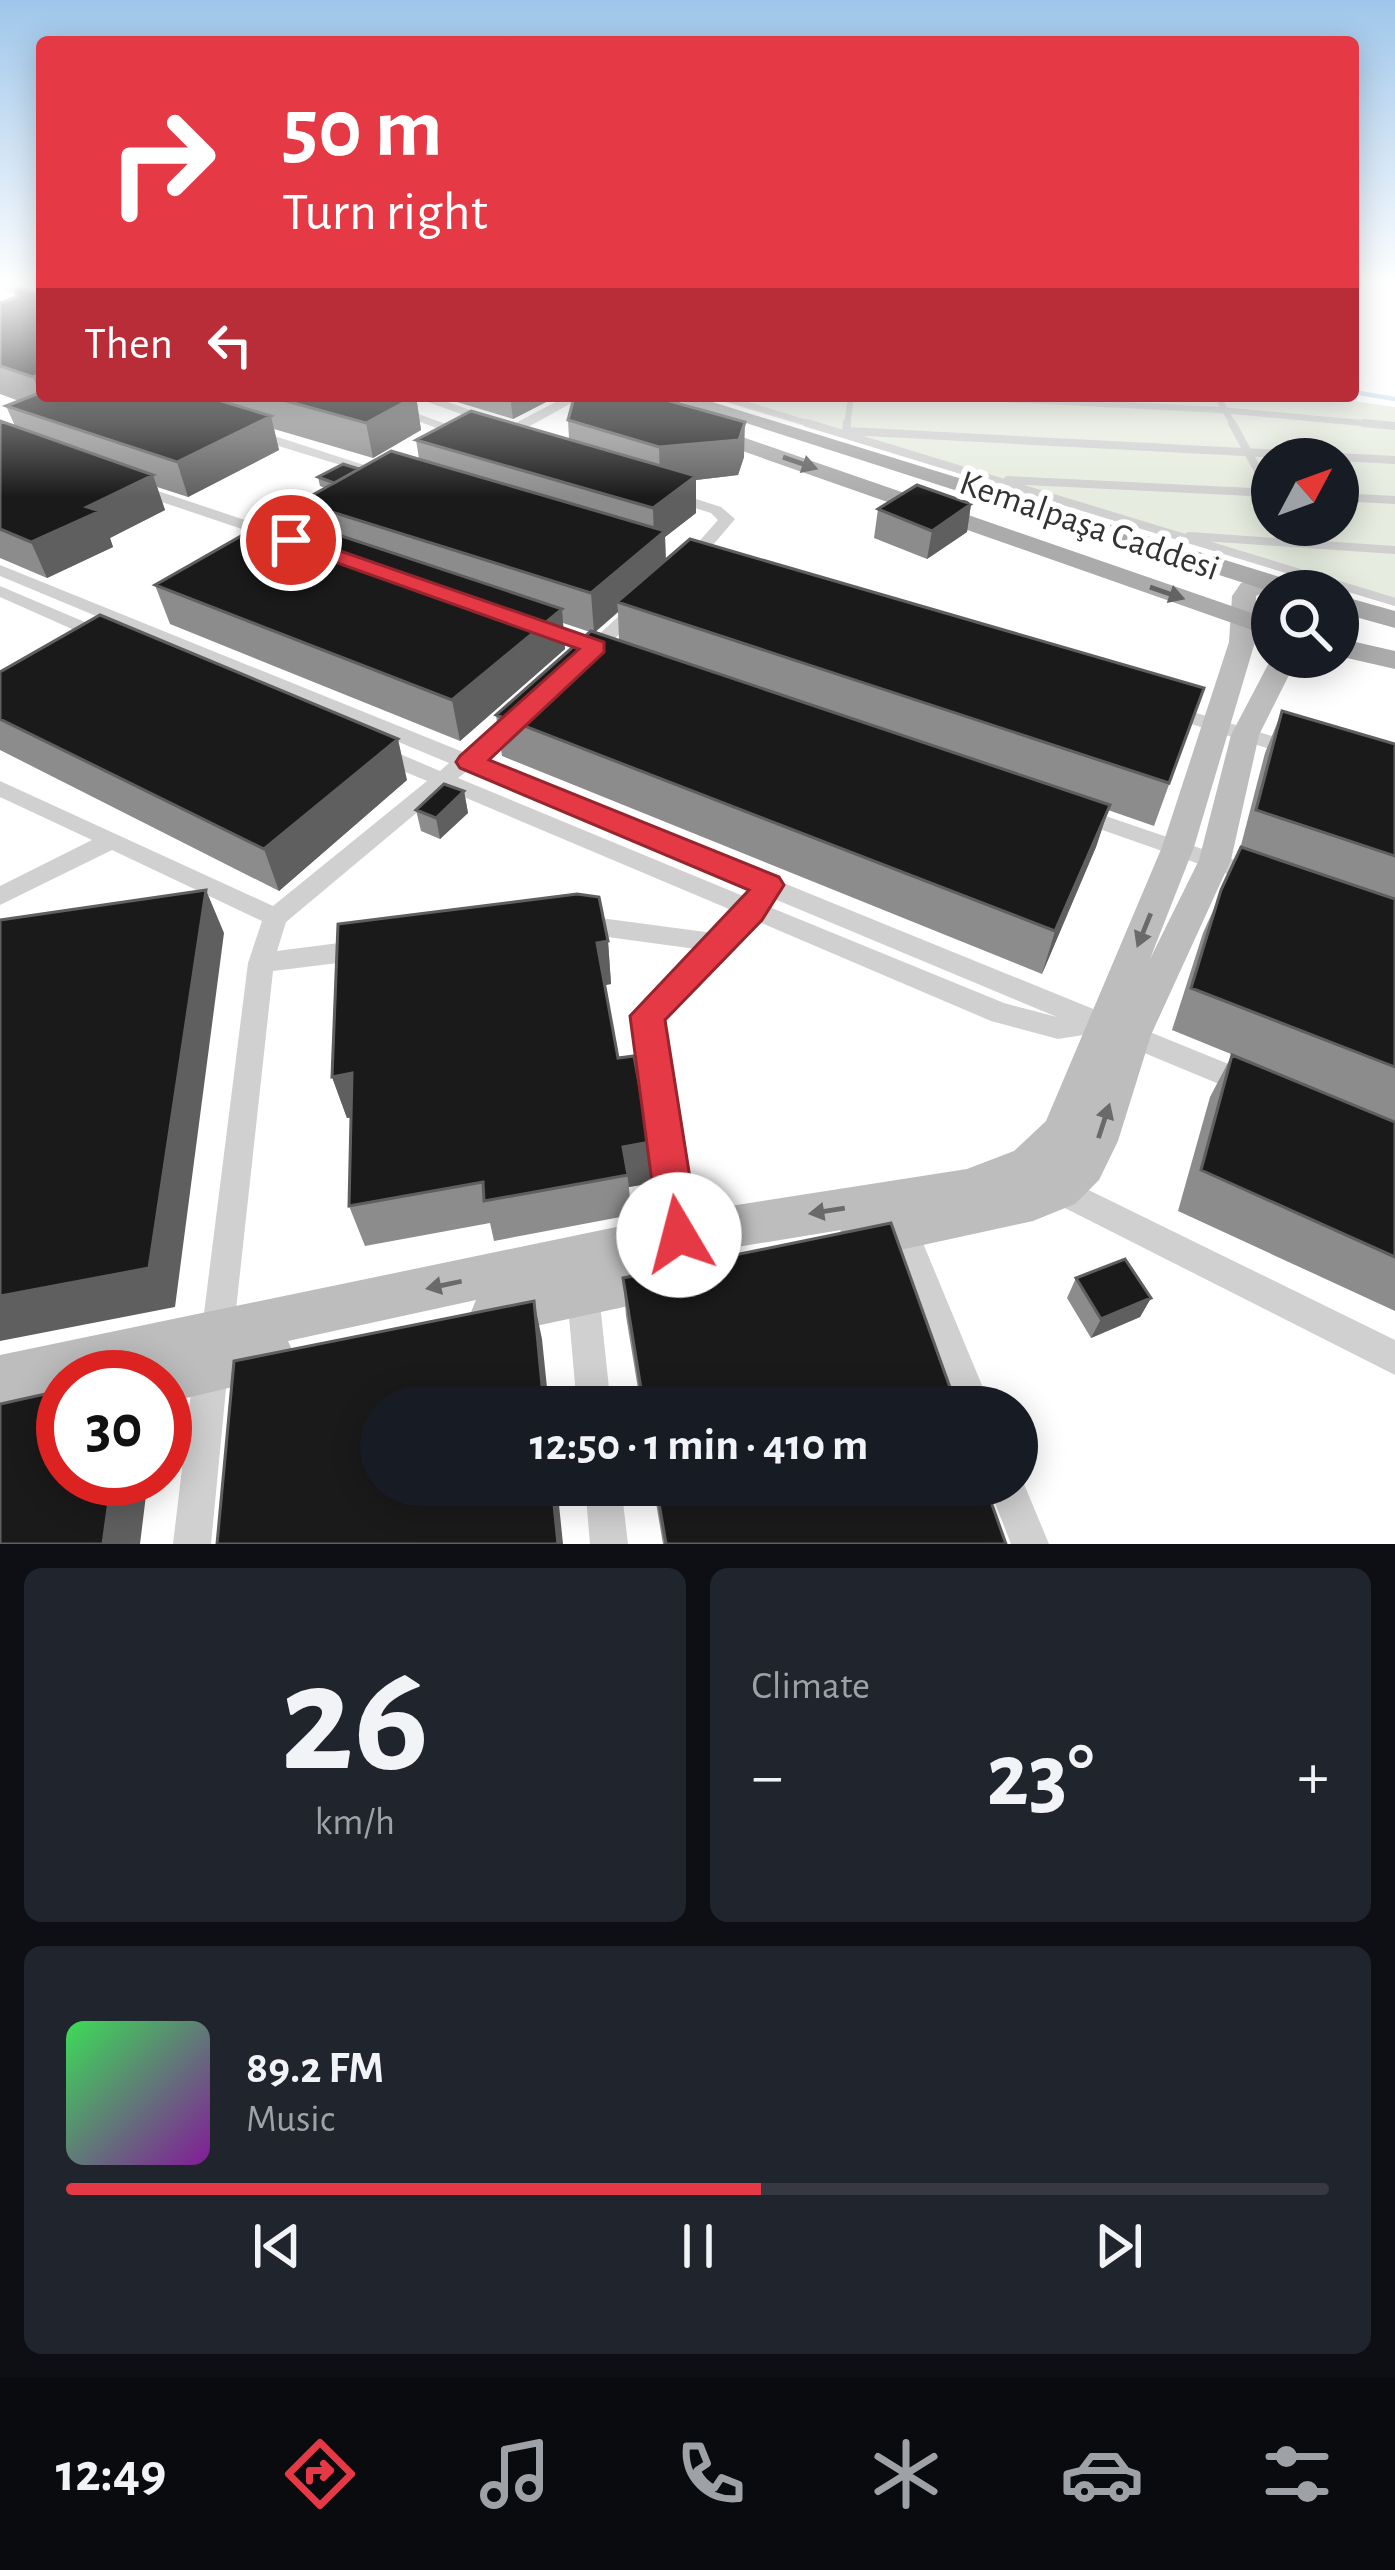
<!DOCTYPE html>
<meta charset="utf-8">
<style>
:root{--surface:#171b24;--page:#20242c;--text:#f1f3f6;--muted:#9ea1a6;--line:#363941;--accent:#e63946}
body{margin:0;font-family:"Alegreya Sans",sans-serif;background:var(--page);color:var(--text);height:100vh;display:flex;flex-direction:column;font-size:45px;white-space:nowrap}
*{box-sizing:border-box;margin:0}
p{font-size:39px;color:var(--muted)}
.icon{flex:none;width:66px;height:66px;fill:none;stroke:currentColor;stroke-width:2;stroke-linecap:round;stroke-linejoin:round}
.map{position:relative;height:1544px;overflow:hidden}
.drawer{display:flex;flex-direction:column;gap:24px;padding:24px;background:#0d0f14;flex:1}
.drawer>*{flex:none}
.top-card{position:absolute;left:36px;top:36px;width:1323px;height:366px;border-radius:12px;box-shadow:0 6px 30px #0003;background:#e63946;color:#fff;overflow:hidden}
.needle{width:78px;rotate:49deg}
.buttons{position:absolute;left:1251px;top:438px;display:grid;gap:24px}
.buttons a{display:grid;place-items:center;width:108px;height:108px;border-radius:50%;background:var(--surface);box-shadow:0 6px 30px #0003;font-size:60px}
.speed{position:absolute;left:36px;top:1350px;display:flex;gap:24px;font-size:60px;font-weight:700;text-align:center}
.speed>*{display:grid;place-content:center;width:156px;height:156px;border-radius:50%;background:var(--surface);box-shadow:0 6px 30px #0003;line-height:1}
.speed .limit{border:18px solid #d22;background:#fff;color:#111}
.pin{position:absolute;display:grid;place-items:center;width:102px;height:102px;color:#fff;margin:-51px;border:6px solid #fff;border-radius:50%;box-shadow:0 3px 12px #0007}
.me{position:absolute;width:132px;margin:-66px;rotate:352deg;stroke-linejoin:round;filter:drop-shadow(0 0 9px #0008)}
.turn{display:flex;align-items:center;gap:42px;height:252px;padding:0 48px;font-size:54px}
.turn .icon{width:156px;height:156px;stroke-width:2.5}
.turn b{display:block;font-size:84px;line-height:102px}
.then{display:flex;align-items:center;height:114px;padding:0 48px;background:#0003;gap:24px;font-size:45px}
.big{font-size:90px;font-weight:700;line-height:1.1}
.drawer .tile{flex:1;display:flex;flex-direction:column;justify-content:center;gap:18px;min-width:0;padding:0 42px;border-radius:18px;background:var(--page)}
.drawer .dial{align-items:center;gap:0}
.dial b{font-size:156px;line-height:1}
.song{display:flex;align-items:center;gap:36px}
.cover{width:144px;height:144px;border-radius:18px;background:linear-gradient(135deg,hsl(130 70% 55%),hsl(290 70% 35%))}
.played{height:12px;border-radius:6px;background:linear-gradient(90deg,var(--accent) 55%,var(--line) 55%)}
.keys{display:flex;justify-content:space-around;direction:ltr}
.heat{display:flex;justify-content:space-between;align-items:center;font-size:66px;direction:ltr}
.drawer .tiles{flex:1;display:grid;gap:24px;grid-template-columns:1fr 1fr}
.tile:last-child{grid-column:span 2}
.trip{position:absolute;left:360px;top:1386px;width:678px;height:120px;border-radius:60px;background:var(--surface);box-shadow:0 6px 30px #0003;font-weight:700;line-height:120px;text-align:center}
.menu{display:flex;height:192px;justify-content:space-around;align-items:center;background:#090b0e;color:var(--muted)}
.menu .icon{width:84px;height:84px}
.menu .current{color:var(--accent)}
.menu b{font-size:54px;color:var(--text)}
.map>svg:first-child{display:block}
</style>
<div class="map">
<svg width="1395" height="1544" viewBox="0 0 1395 1544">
<rect width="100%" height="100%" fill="#fff"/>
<path fill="#e6ecdf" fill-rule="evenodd" d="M705,396H1317L1395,407V606ZM1272,459H1338V525H1272Z"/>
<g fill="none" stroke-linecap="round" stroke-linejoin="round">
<path stroke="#cfe2ee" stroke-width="4.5" d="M1353,392L1395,399"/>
<path stroke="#d0d0d0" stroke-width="6" d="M718,396L817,426
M946,396L1221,410L1395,426
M1217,396L1234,426
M847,426L851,396"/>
<path stroke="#d0d0d0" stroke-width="8" d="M807,423L1395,602
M1232,423L1272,496
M1364,423L1395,426
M848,431L1395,460
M846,434L847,423
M1008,480L1272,493
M1338,497L1395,500
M1189,536L1395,550"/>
<path fill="#d0d0d0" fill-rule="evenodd" d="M0,283L42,295V302L0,289Z
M349,396H369L476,435L464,438Z
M411,396H431L498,420L486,423Z
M567,396H584L521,431L497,436L490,432L512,425Z
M246,430H256L395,475L383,478L246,436Z
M137,484L284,533L286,536L284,539H272L132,492L129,489Z
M671,491L721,507L735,519L696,565H684L682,561L718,520L711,513L666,499L663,496Z
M0,565L463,752L509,716H523L526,720L523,724L481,760L1258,1076L1262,1084L1258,1092L1248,1096L1096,1033L1058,1039L991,1021L757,921L661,1019L694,1235L690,1245L679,1250L668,1245L664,1235L634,1016L696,949L578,933L569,930L566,924L569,918L578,915L713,933L736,912L445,789L286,922L277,951L362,940L371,943L374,950L371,957L362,960L273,971L233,1337L229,1349L217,1353L205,1349L201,1337L248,963L262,921L112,850L0,905V886L92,840L0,797V781L273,906L427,781L372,758L369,753L372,748H386L440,771L449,763L0,576ZM467,771L753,890L748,898L458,778ZM772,898L1057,1017L1004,1003L767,906Z
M0,586L113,634L116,638L107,643L101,642L0,597Z
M640,601L649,606L608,645L616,651L614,655L581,658L579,654L583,649L531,628L540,623L593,640L634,602Z
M1170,705L1302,745L1305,750L1295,757L1163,715L1160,711L1163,707Z
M1079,807L1267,871L1271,877L1267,883L1259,885L1071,819L1068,814Z
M1060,1176L1395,1340V1375L1049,1200L1045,1190L1049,1180Z
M902,1214L913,1219L991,1407H957L887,1229L891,1219Z
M583,1278L594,1283L599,1294L611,1407H577L567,1294L572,1283Z
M211,1351L223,1356L228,1368L211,1544H173L194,1368L199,1356Z
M1017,1472H1019L1049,1544H1011L988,1485H1017Z
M585,1485H621L628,1544H590Z"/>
<path fill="#bdbdbd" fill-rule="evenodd" d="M1271,576L1283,583L1256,596L1255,642L1194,847L1150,959L1199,860L1231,735L1272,657H1298L1259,735L1231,860L1151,1035L1118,1141L1099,1180L1075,1204L1033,1221L859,1259L843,1253L837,1238L841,1230L664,1259L675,1264L682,1280L675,1296L494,1335L478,1328L471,1312L476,1300L288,1341L295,1357L288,1374L165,1403V1377H142L144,1372L63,1377V1390L0,1403V1355L679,1214L967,1169L1014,1151L1046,1121L1162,847L1229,642L1232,596L1241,583Z"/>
<path fill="#ababab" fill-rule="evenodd" d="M662,396H693L1306,585L1309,591L1272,592Z
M702,423L1272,620V637L694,434V424Z
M1338,595L1395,611V628L1338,612Z
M1338,638L1395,651V669L1338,656Z"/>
</g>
<path fill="#8c8c8c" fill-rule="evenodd" d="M0,303L42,396H416L421,430L373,458L274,429L279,450L188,497L157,487L165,510L110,538L113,547L47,578L0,558V421L15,426L6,406L19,401L0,394Z
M437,396H548V401L513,419Z
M568,420L744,457L738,475L696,480V513L665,537L666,560L1204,688L1154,826L1108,810L1096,847L1042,974L502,756L496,715L590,632L563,623L565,649L460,741L170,624L155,585L306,524L300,502L325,488L320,486L318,477L419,459L416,440L569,439ZM618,612L619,641L594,633Z
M971,504L967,532L927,559L874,538L878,509Z
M0,672L407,780L279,891L0,750Z
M1282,711L1395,744V1121L1172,1030L1203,933L1239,853L1265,753Z
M464,791L468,813L440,839L421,831L416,810Z
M608,941L611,984L604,985L618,1058L650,1142L652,1183L629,1187L631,1215L494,1241L490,1223L365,1246L349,1206L351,1118H347L332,1077Z
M1232,1055L1395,1122V1311L1178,1211L1210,1097Z
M623,1278L957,1407H641L626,1316Z
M1076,1278L1151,1298L1140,1317L1091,1338L1067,1298Z
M653,1485H985L1006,1544H663Z"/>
<path fill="#5f5f5f" d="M42,374V396L46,410L33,377Z
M416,396L421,430L373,458L366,423Z
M510,396H548V401L513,419Z
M271,416L279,450L188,497L177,462Z
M745,422L744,457L738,475L696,480V513L665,537L666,569L617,602L618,612L594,633L591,593L654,540L653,508L660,483L659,447Z
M153,475L165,510L110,538L113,547L47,578L31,542L87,507Z
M971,504L967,532L927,559L932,531Z
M562,609L565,649L460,741L452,700Z
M398,739L407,780L279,891L264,849Z
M464,791L468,813L440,839L436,818Z
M1110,805L1096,847L1042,974L1055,931Z
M206,890L224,933L175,1307L0,1341V1296Z
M608,941L611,984L600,986L597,943Z
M352,1073L367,1115L347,1118L332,1077Z
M650,1142L652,1183L629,1187L623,1147Z
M1151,1298L1140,1317L1091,1338L1101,1319Z
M534,1301L542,1339L549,1407H544Z
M112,1479H148L140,1544H103Z
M552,1485H557L563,1544H558Z"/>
<path fill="#1a1a1a" stroke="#5f5f5f" stroke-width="3" d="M20,288L42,294V374L33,377L0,366V303L17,297L15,290Z
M42,392V396H205L271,416L177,462L6,406Z
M268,396H416L366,423Z
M584,396H652L745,422L739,440L659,447L568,420L573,401Z
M471,411L696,476L653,508L416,440Z
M0,421L153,475L87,507L100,511L31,542L0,529Z
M391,451L665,531L591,593L300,502Z
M343,464L359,469L334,483L318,477Z
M917,485L971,504L932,531L878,509Z
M278,515L562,609L452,700L155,585Z
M690,539L1204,688L1169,783L617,602Z
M100,615L398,739L264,849L0,719V672Z
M591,631L1110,805L1055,931L496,715Z
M1282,711L1395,744V856L1256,810Z
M444,784L464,791L436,818L416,810Z
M1241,847L1395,899V1067L1191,988L1221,890Z
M206,890L149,1268L0,1296V920Z
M577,894L599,897L608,941L597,943L618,1058L634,1056L650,1142L623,1147L628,1175L484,1201L483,1182L349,1206L352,1073L332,1077L338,924Z
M1232,1055L1395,1122V1257L1201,1170Z
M891,1223L957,1407H644L623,1278Z
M1125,1259L1151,1298L1101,1319L1076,1278Z
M534,1301L544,1407H381V1485H552L558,1544H217L234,1361Z
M63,1390V1479H112L103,1544H0V1404Z
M656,1485H985L1006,1544H666Z"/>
<defs><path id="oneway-solid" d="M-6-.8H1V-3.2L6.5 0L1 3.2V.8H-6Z" transform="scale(3)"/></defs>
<g fill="#636363">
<use href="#oneway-solid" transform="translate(800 463) rotate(19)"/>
<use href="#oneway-solid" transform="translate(1167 593) rotate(19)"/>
</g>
<g fill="#6a6a6a">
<use href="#oneway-solid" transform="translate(1144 930) rotate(112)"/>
<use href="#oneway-solid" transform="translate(1104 1121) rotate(-72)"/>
<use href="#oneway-solid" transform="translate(827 1211) rotate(171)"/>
<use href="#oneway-solid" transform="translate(444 1285) rotate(168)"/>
</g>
<linearGradient id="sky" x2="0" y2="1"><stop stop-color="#9ec6ea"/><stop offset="0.57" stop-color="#fff"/><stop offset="1" stop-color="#fff" stop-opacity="0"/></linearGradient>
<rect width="1395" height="497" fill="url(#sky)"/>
<path fill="#e63946" stroke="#96252e" stroke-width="3" d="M291,534L604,642V652L489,760L779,877L784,885L762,920L665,1020L699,1235L693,1249L679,1254L664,1249L659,1235L630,1016L749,890L460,768L456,762L460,756L579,649L284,544V536Z"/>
<g text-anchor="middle" stroke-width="12" stroke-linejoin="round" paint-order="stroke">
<g font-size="36" fill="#333" stroke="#fff">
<text transform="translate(1090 524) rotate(19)" y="13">Kemalpaşa Caddesi</text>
</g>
</g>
</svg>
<div class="buttons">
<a><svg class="needle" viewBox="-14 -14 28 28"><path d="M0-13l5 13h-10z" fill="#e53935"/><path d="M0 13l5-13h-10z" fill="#9ea1a6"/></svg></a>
<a><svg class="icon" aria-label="search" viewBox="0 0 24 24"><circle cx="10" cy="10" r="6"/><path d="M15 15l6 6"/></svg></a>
</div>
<div class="speed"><div class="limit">30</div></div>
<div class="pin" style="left:291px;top:540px;background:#d93025"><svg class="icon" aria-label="arrive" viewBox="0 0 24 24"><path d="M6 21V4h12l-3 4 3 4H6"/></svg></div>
<svg class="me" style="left:679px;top:1235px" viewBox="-20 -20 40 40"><circle r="19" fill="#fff"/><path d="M0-13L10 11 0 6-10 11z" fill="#e63946"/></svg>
<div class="trip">12:50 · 1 min · 410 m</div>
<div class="top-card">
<div class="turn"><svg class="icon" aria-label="right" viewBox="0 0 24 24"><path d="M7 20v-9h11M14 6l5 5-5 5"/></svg><div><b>50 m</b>Turn right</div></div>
<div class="then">Then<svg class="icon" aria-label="left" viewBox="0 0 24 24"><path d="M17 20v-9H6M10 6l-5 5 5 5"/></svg></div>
</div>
</div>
<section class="drawer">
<div class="tiles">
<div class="tile dial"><b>26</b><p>km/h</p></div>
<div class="tile"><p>Climate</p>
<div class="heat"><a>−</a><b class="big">23°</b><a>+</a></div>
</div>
<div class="tile">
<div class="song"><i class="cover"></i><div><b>89.2 FM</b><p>Music</p></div></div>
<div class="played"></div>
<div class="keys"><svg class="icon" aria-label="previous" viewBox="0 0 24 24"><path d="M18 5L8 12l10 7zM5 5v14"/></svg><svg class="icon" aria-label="pause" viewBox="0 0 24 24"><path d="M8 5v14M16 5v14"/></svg><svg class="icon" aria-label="next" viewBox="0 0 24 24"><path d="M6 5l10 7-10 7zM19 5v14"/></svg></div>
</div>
</div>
</section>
<nav class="menu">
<b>12:49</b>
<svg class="icon current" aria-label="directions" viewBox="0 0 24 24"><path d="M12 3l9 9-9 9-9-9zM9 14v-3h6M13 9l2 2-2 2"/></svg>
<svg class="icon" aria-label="music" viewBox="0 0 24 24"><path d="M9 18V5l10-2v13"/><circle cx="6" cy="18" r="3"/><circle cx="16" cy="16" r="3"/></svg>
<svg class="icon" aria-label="phone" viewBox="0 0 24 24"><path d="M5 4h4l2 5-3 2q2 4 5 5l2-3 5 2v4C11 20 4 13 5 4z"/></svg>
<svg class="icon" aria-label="climate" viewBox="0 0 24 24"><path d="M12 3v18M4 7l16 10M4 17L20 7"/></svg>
<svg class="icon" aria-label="car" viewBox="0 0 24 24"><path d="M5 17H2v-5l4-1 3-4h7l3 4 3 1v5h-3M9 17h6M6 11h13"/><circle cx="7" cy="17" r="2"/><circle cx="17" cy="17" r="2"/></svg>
<svg class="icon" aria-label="filters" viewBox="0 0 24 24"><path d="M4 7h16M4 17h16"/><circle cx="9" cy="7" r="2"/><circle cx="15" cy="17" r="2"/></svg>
</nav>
